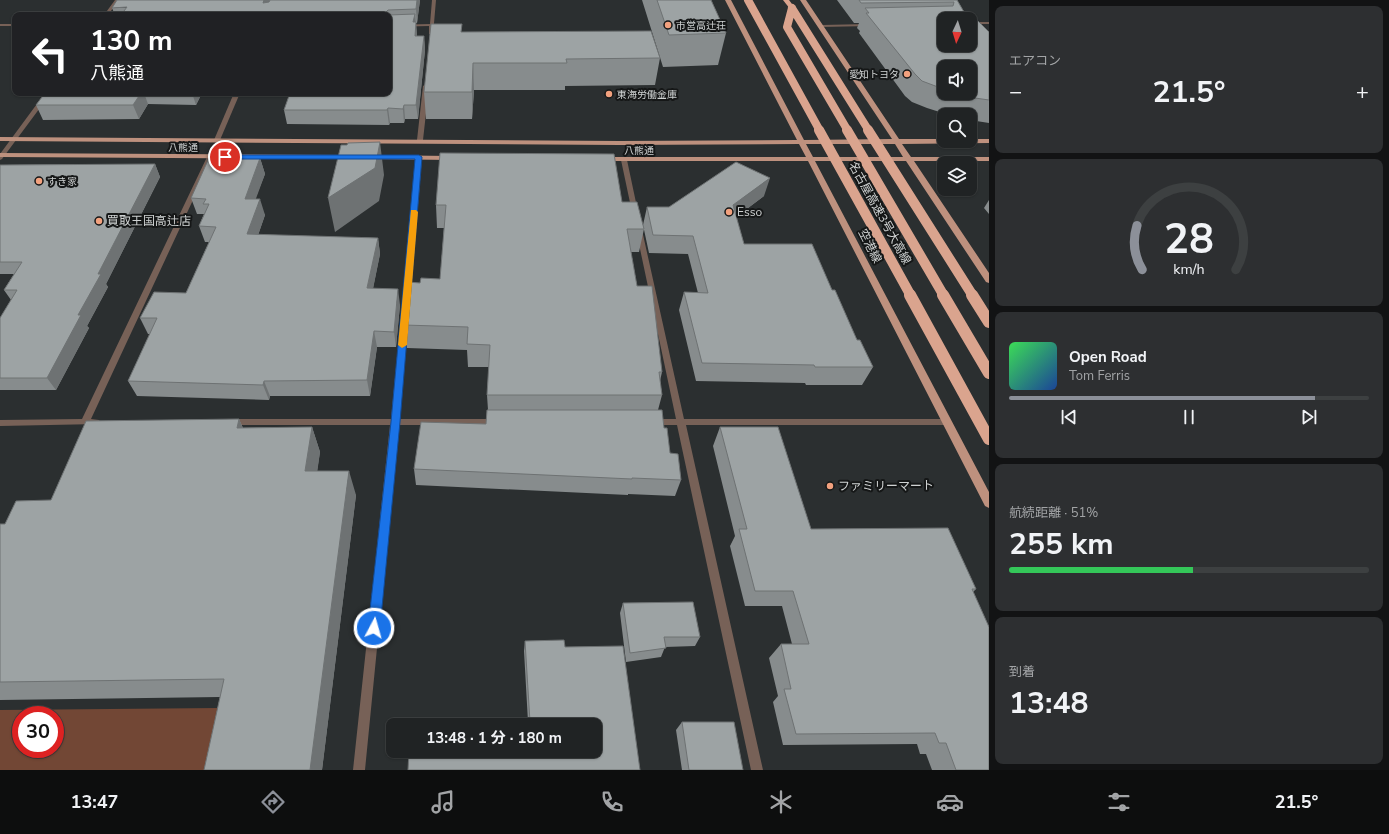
<!DOCTYPE html>
<html lang="ja">
<meta charset="utf-8">
<style>
:root{--surface:#202324;--page:#2d2f31;--text:#f1f3f6;--muted:#a2a4a6;--line:#3d4041;--accent:#8c9099}
body{margin:0;font-family:"Nunito Sans","Noto Sans JP",sans-serif;background:var(--page);color:var(--text);height:100vh;display:flex;flex-direction:column;font-size:15px;white-space:nowrap}
*{box-sizing:border-box;margin:0}
p{font-size:13px;color:var(--muted)}
.icon{flex:none;width:22px;height:22px;fill:none;stroke:currentColor;stroke-width:2;stroke-linecap:round;stroke-linejoin:round}
.map{position:relative;flex:1;overflow:hidden}
.side{display:flex;flex-direction:column;gap:6px;padding:6px;background:#121314;width:400px}
.side>*{flex:none}
.top-card{position:absolute;left:12px;top:12px;width:380px;height:84px;border-radius:8px;box-shadow:0 1px 3px #0004,0 0 0 1px var(--line);background:#202124;color:#fff;overflow:hidden}
.needle{width:26px;rotate:184deg}
.tools{position:absolute;left:937px;top:12px;display:grid;gap:8px}
.tools a{display:grid;place-items:center;width:40px;height:40px;border-radius:8px;background:var(--surface);box-shadow:0 1px 3px #0004,0 0 0 1px var(--line);font-size:20px}
.speed{position:absolute;left:12px;top:706px;display:flex;gap:8px;font-size:20px;font-weight:700;text-align:center}
.speed>*{display:grid;place-content:center;width:52px;height:52px;border-radius:50%;background:var(--surface);box-shadow:0 1px 3px #0004,0 0 0 1px var(--line);line-height:1}
.speed .limit{border:6px solid #d22;background:#fff;color:#111}
.pin{position:absolute;display:grid;place-items:center;width:34px;height:34px;color:#fff;margin:-17px;border:2px solid #fff;border-radius:50%;box-shadow:0 1px 4px #0007}
.me{position:absolute;width:44px;margin:-22px;rotate:6deg;stroke-linejoin:round;filter:drop-shadow(0 0 3px #0008)}
.turn{display:flex;align-items:center;gap:14px;height:84px;padding:0 12px;font-size:18px}
.turn .icon{width:52px;height:52px;stroke-width:2.5}
.turn b{display:block;font-size:28px;line-height:34px}
.big{font-size:30px;font-weight:700;line-height:1.1}
.side .tile{flex:1;display:flex;flex-direction:column;justify-content:center;gap:6px;min-width:0;padding:0 14px;border-radius:8px;background:var(--page)}
.side .dial{align-items:center;gap:0}
.dial svg{height:104px;overflow:visible;fill:none;stroke:var(--line);stroke-width:7;stroke-linecap:round;text-anchor:middle}
.dial text{fill:var(--text);stroke:none}
.song{display:flex;align-items:center;gap:12px}
.cover{width:48px;height:48px;border-radius:6px;background:linear-gradient(135deg,hsl(130 70% 55%),hsl(220 70% 35%))}
.played{height:4px;border-radius:2px;background:linear-gradient(90deg,var(--accent) 85%,var(--line) 85%)}
.keys{display:flex;justify-content:space-around;direction:ltr}
.heat{display:flex;justify-content:space-between;align-items:center;font-size:22px;direction:ltr}
.charge{height:6px;border-radius:3px;background:linear-gradient(90deg,#34c759 51%,var(--line) 0)}
.trip{position:absolute;left:386px;top:718px;width:216px;height:40px;border-radius:8px;background:var(--surface);box-shadow:0 1px 3px #0004,0 0 0 1px var(--line);font-weight:700;line-height:40px;text-align:center}
.tabs{display:flex;height:64px;justify-content:space-around;align-items:center;background:#0d0e0e;color:var(--muted)}
.tabs .icon{width:28px;height:28px}
.tabs .current{color:var(--accent)}
.tabs b{font-size:18px;color:var(--text)}
main{display:flex;flex:1;min-height:0}
.map>svg:first-child{display:block}
</style>
<main>
<div class="map">
<svg width="989" height="770" viewBox="0 0 989 770">
<rect width="100%" height="100%" fill="#2b2f30"/>
<path fill="#724735" fill-rule="evenodd" d="M219,708L204,770H0V710ZM21,715H55V749H21Z"/>
<g fill="none" stroke-linecap="round" stroke-linejoin="round">
<path fill="#776157" fill-rule="evenodd" d="M234,93H240L220,140L215,141L214,140Z"/>
<path fill="#776157" fill-rule="evenodd" d="M115,0H119L108,15H104Z
M432,0H436L433,35L429,34V26L389,27V25L430,24Z
M970,22H989V24H970Z
M0,24H15V26H0Z
M868,24H870V26L821,27L819,26L821,25Z
M426,84L429,86L423,140L420,142L417,140L423,86Z
M45,93H51L2,159L0,160V154Z
M210,155L213,157L91,419L99,420L100,422L99,424L0,426V420L82,419L207,157Z
M419,155L422,157L411,292L407,294L403,292L416,157Z
M624,158L627,160L638,212L635,214L632,212L621,160Z
M639,228L642,230L684,419H947L950,420L951,422L950,424L947,425H686L763,770H751L677,425H654L651,424L650,422L651,420L654,419H676L636,230Z
M405,312L409,315L399,419H496L499,420L500,422L499,424L496,425H399L365,770H353L390,425H230L227,424L226,422L227,420L230,419H391L401,315Z"/>
<path fill="#be917e" fill-rule="evenodd" d="M725,0H731L804,140L892,139L800,0H806L899,139H944V141H970V139H989V143L902,144L911,157H989V161H914L989,273V283L986,282L906,161H815L989,492V508L985,506L808,161H602L598,159L602,157H806L799,144L620,145L0,141V137L620,141L797,140ZM806,144H895L903,157H813Z
M0,153L350,155L354,157L350,159L0,157Z
M365,155L452,156L456,158L452,160L368,159L364,157Z"/>
<path fill="#daa48e" fill-rule="evenodd" d="M783,0H789L795,8L794,9H790Z"/>
<path stroke="#daa48e" stroke-width="8" d="M748,0L820,131
M792,8L787,27L848,131
M792,8L869,131"/>
<path stroke="#daa48e" stroke-width="10" d="M819,130L911,296
M847,130L944,296
M868,130L973,296"/>
<path stroke="#daa48e" stroke-width="12" d="M910,295L989,439
M943,295L989,373
M972,295L989,322"/>
</g>
<path fill="#878c8d" fill-rule="evenodd" d="M420,0L417,23H416L417,36H424L425,50L418,119H405L404,123H390L389,125L287,124L284,110L389,15H115L112,8Z
M642,0H711L726,33L718,65L663,67Z
M837,0H957L964,12L989,32V123L970,120V115H949L927,108L912,102L905,96L859,33L860,31L857,28L859,23H854ZM944,67L970,93H944Z
M462,32L660,58L655,85L565,86V90H474L472,119H426L424,92Z
M45,93H202L196,105L148,104L139,119L43,120L36,105Z
M260,158L265,174L255,199L265,215L258,235L378,238L380,254L373,288L400,305L396,347H377L370,396H270L269,400L137,396L128,381L150,334H148L140,318L186,293L209,242H205L199,226L204,214H197L191,198Z
M155,164L160,177L106,284L108,287L87,326L89,328L56,390H0V318L11,300L4,290L14,274H0V165Z
M764,196L736,217L744,244L832,290L857,340L873,367L862,385H806L805,383L696,381L679,310L684,292L698,293L688,254L649,253L643,225L647,207H669Z
M989,200V214L984,208Z
M622,202L644,229L639,252H631L637,286L662,372L660,381L662,395L658,410L664,428L670,453L681,480L675,496L628,494V495L416,485L414,469L486,424L488,410L487,395L489,367H468L467,350L407,348L404,325L420,283L440,279L444,228H437L436,205Z
M239,419L243,428L312,427L320,452L317,471L356,495L322,770H204L220,697L0,700V524H5L51,500Z
M720,427L811,529L976,589L973,592L989,770H932L926,754H920L917,744L783,745L773,702L778,696L769,658L781,644H792L782,606H745L730,546L735,536L713,446Z
M623,603L700,637L695,646L665,647L661,657L626,662L620,613Z
M525,641L565,647L640,770L528,722L524,651Z
M682,722L743,770H682L676,730Z"/>
<path fill="#6e7273" d="M264,0H271L266,15L263,3Z
M417,0H420L417,23L416,9Z
M415,14L417,36L416,50L413,22Z
M424,36L425,50L418,119L416,105Z
M473,63L474,90L472,119V92Z
M141,93H144L148,104L139,119L133,105Z
M192,93H202L196,105Z
M404,105L405,119L404,123L403,109Z
M388,108L390,123L389,125L387,110Z
M380,142L384,175L379,201L335,232L328,198Z
M260,158L265,174L250,215L245,199Z
M155,164L160,177L106,284L108,287L87,326L89,328L56,390L47,378L78,315L98,274Z
M770,178L764,196L728,223L733,205Z
M260,199L265,215L253,250L247,234Z
M378,238L380,254L370,304L367,288Z
M398,289L400,305L396,347L394,332Z
M374,331L377,347L370,396L367,380Z
M264,381L270,396L269,400L263,385Z
M239,419L250,445L237,428Z
M312,427L320,452L314,495L305,471Z
M349,471L356,495L322,770H310Z"/>
<path fill="#9da3a4" stroke="#6e7273" fill-rule="evenodd" d="M117,0H264L263,3L269,2L270,0H417L416,9L388,10L386,12L388,15H235L232,13L231,15H121L127,7L112,8Z
M657,0H711L726,33L669,35Z
M859,0H957L964,12H969L989,32V100L975,98L958,93H970V67H944V89L938,87L922,81L915,74L866,13H869L865,8L953,6L954,2L861,3ZM944,19H970V45H944Z
M415,14L413,22H416L415,36H424L416,105H404L403,109L388,108L387,110H284L290,93H389V15Z
M431,24H462L461,32L651,31L660,58L566,59L567,63H473L472,92H424Z
M45,93H141L133,105H36Z
M380,142L375,168L328,198L341,145H347L348,143Z
M440,153L614,154L622,202H637L644,229H627L637,286H652L662,372H659L662,395H487L490,345L467,344L468,327L404,325L408,282L420,283L421,278L440,279L446,205H436Z
M209,158H260L245,199H260L247,234L378,238L367,288L398,289L394,332L374,331L367,380L264,381L263,385L128,381L157,318H140L154,292L186,293L216,227L199,226L209,204H203L206,199L191,198Z
M736,162L770,178L733,205L744,244H812L832,290H835L857,340H860L873,367H815L814,365L702,363L684,292L708,293L693,236L653,235L647,207H669Z
M155,164L98,274H101L78,315H81L47,378H0V318L17,290H4L22,262H0V165Z
M487,410H662L664,428H667L670,453L678,454L681,480L632,478V479L414,469L421,422L486,424Z
M239,419L237,428L312,427L305,471H349L310,770H204L224,679L0,682V524H5L16,501L51,500L86,421Z
M720,427H778L811,529L948,528L976,589H972L989,627V770H956L946,743H939L935,733L796,734L784,689H791L781,644H809L793,591H755L739,529H747Z
M693,602L700,637H664L666,648L630,653L623,603Z
M564,640L565,647L623,646L640,770H408L409,751H595V725H410V724L530,722L525,641Z
M682,722H734L743,770H689Z"/>
<path fill="#1a73e8" stroke="#114b97" d="M222,155H419L422,157L400,422L380,628L378,632L374,633L370,632L368,628L391,422L415,159H225L221,157Z"/>
<path fill="#f59e0b" d="M411,210H416L418,212L407,345L402,348L398,345Z"/>
<g fill="#f2a17e" stroke="#151717" stroke-width="1.5">
<circle cx="668" cy="25" r="4"/>
<circle cx="907" cy="74" r="4"/>
<circle cx="609" cy="94" r="4"/>
<circle cx="39" cy="181" r="4"/>
<circle cx="729" cy="212" r="4"/>
<circle cx="99" cy="221" r="4"/>
<circle cx="830" cy="486" r="4"/>
</g>
<g text-anchor="middle" stroke-width="4" stroke-linejoin="round" paint-order="stroke">
<g font-size="10" fill="#cfd2d2" stroke="#151717" text-anchor="start">
<text x="676" y="29">市営高辻荘</text>
<text x="899" y="78" text-anchor="end">愛知トヨタ</text>
<text x="617" y="98">東海労働金庫</text>
<text x="47" y="185">すき家</text>
</g>
<g font-size="10" fill="#cfd2d2" stroke="#151717">
<text x="183" y="151">八熊通</text>
<text x="639" y="154">八熊通</text>
</g>
<g font-size="12" fill="#cfd2d2" stroke="#151717" text-anchor="start">
<text x="737" y="216">Esso</text>
<text x="107" y="225">買取王国高辻店</text>
<text x="838" y="490">ファミリーマート</text>
</g>
<g font-size="12" fill="#cfd2d2" stroke="#151717">
<text transform="translate(880 213) rotate(61)" y="4">名古屋高速3号大高線</text>
<text transform="translate(870 246) rotate(63)" y="4">空港線</text>
</g>
</g>
</svg>
<div class="tools">
<a><svg class="needle" viewBox="-14 -14 28 28"><path d="M0-13l5 13h-10z" fill="#e53935"/><path d="M0 13l5-13h-10z" fill="#a2a4a6"/></svg></a>
<a><svg class="icon" aria-label="sound" viewBox="0 0 24 24"><path d="M4 9h4l5-4v14l-5-4H4zM17 9q2 3 0 6"/></svg></a>
<a><svg class="icon" aria-label="search" viewBox="0 0 24 24"><circle cx="10" cy="10" r="6"/><path d="M15 15l6 6"/></svg></a>
<a><svg class="icon" aria-label="layers" viewBox="0 0 24 24"><path d="M12 4l9 5-9 5-9-5zM3 14l9 5 9-5"/></svg></a>
</div>
<div class="speed"><div class="limit">30</div></div>
<div class="pin" style="left:225px;top:157px;background:#d93025"><svg class="icon" aria-label="arrive" viewBox="0 0 24 24"><path d="M6 21V4h12l-3 4 3 4H6"/></svg></div>
<svg class="me" style="left:374px;top:628px" viewBox="-20 -20 40 40"><circle r="17" fill="#1a73e8" stroke="#fff" stroke-width="3"/><path d="M0-11L8 9 0 5-8 9z" fill="#fff"/></svg>
<div class="trip">13:48 · 1 分 · 180 m</div>
<div class="top-card">
<div class="turn"><svg class="icon" aria-label="left" viewBox="0 0 24 24"><path d="M17 20v-9H6M10 6l-5 5 5 5"/></svg><div><b>130 m</b>八熊通</div></div>
</div>
</div>
<section class="side">
<div class="tile"><p>エアコン</p>
<div class="heat"><a>−</a><b class="big">21.5°</b><a>+</a></div>
</div>
<div class="tile dial"><svg viewBox="0 0 100 80">
<path d="M14 69A42 42 0 1 1 86 69"/>
<path d="M14 69A42 42 0 0 1 10 35" stroke="#8c9099"/>
<text x="50" y="56" font-size="32" font-weight="700">28</text>
<text x="50" y="72" font-size="11">km/h</text>
</svg></div>
<div class="tile">
<div class="song"><i class="cover"></i><div><b>Open Road</b><p>Tom Ferris</p></div></div>
<div class="played"></div>
<div class="keys"><svg class="icon" aria-label="previous" viewBox="0 0 24 24"><path d="M18 5L8 12l10 7zM5 5v14"/></svg><svg class="icon" aria-label="pause" viewBox="0 0 24 24"><path d="M8 5v14M16 5v14"/></svg><svg class="icon" aria-label="next" viewBox="0 0 24 24"><path d="M6 5l10 7-10 7zM19 5v14"/></svg></div>
</div>
<div class="tile"><p>航続距離 · 51%</p><b class="big">255 km</b><div class="charge"></div></div>
<div class="tile"><p>到着</p><b class="big">13:48</b></div>
</section>
</main>
<nav class="tabs">
<b>13:47</b>
<svg class="icon current" aria-label="directions" viewBox="0 0 24 24"><path d="M12 3l9 9-9 9-9-9zM9 14v-3h6M13 9l2 2-2 2"/></svg>
<svg class="icon" aria-label="music" viewBox="0 0 24 24"><path d="M9 18V5l10-2v13"/><circle cx="6" cy="18" r="3"/><circle cx="16" cy="16" r="3"/></svg>
<svg class="icon" aria-label="phone" viewBox="0 0 24 24"><path d="M5 4h4l2 5-3 2q2 4 5 5l2-3 5 2v4C11 20 4 13 5 4z"/></svg>
<svg class="icon" aria-label="climate" viewBox="0 0 24 24"><path d="M12 3v18M4 7l16 10M4 17L20 7"/></svg>
<svg class="icon" aria-label="car" viewBox="0 0 24 24"><path d="M5 17H2v-5l4-1 3-4h7l3 4 3 1v5h-3M9 17h6M6 11h13"/><circle cx="7" cy="17" r="2"/><circle cx="17" cy="17" r="2"/></svg>
<svg class="icon" aria-label="filters" viewBox="0 0 24 24"><path d="M4 7h16M4 17h16"/><circle cx="9" cy="7" r="2"/><circle cx="15" cy="17" r="2"/></svg>
<b>21.5°</b>
</nav>
